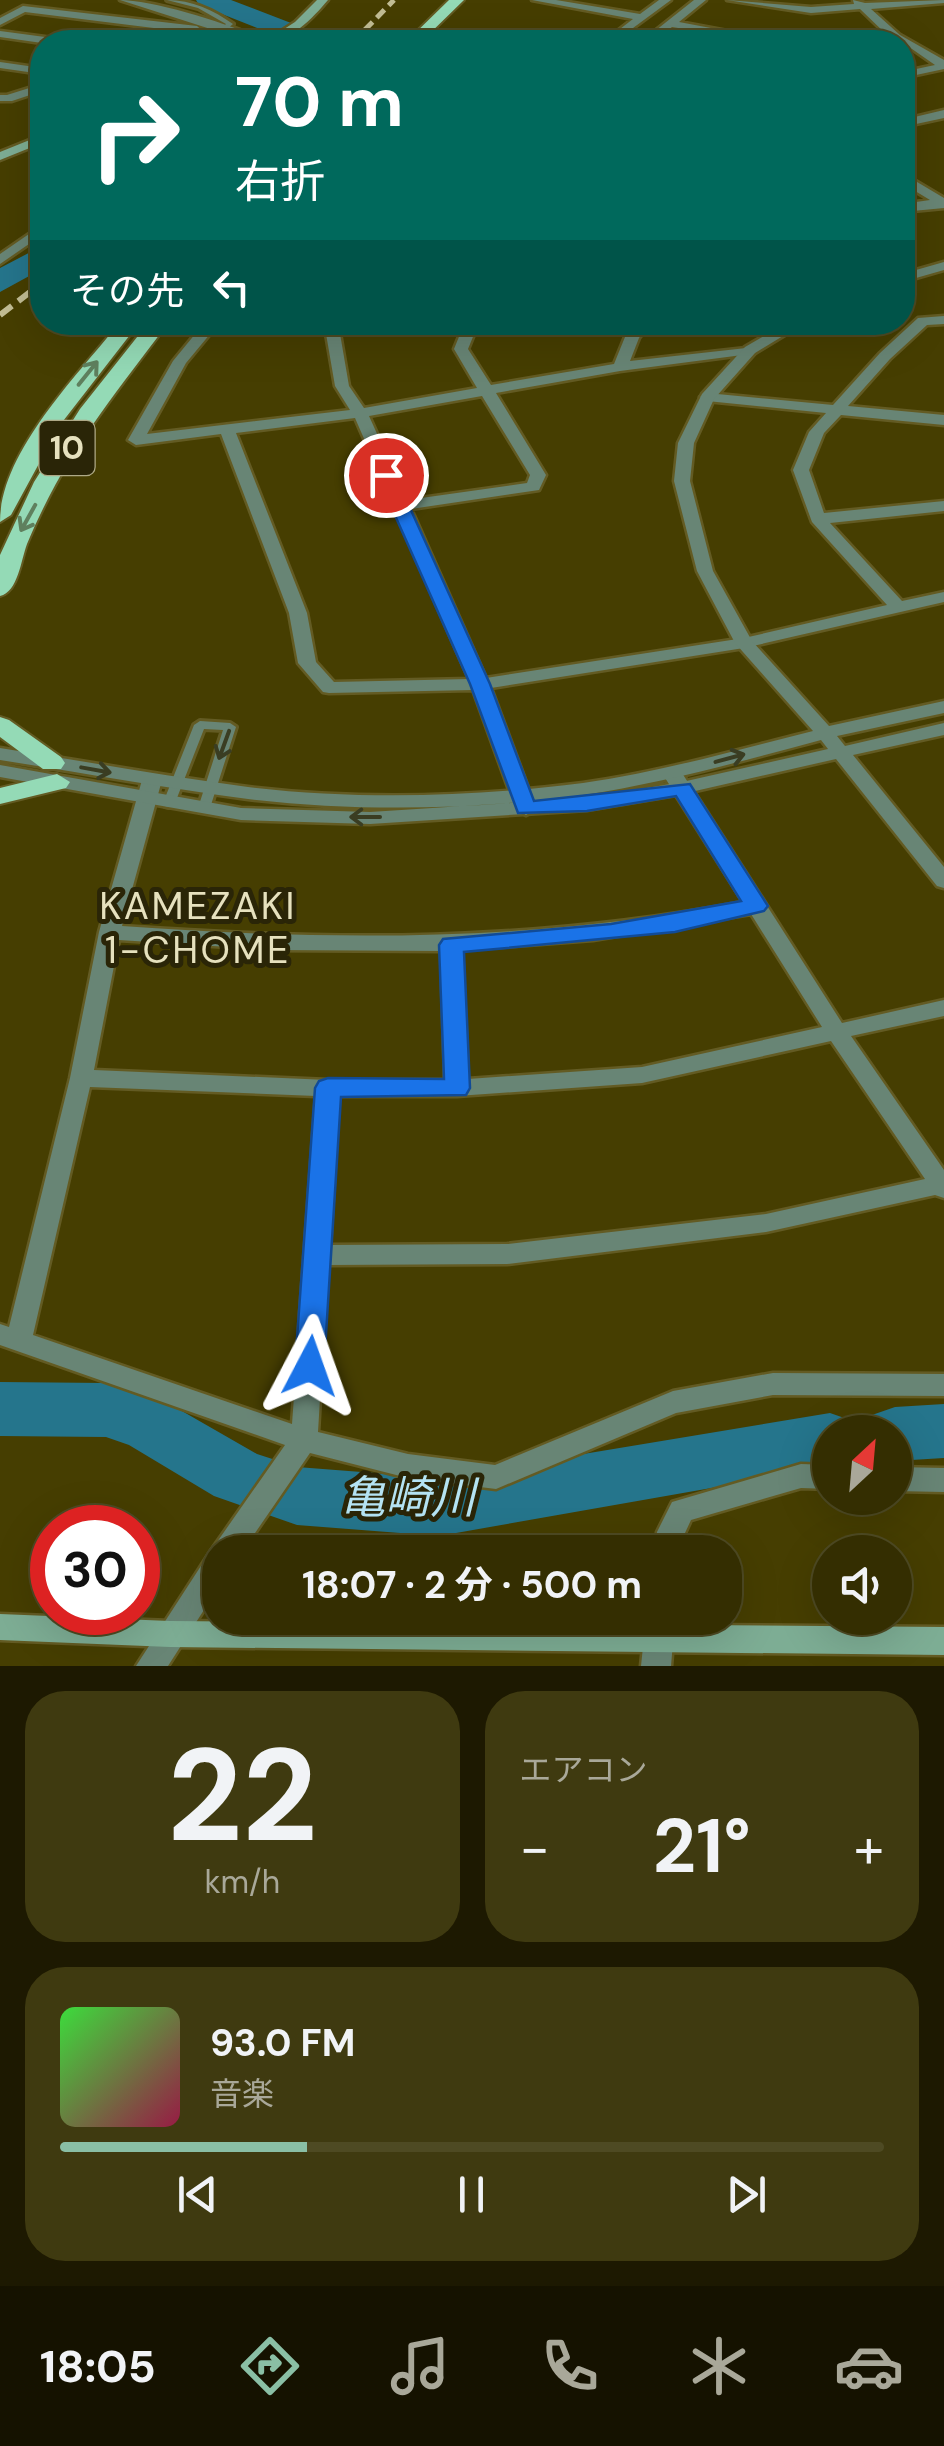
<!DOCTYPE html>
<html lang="ja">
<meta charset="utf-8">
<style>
:root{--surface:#342e01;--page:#3f3a10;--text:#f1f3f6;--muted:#a9a899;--line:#4e4a23;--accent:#8abfa5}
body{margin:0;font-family:"DM Sans","Noto Sans JP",sans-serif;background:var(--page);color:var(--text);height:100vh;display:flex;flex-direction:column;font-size:38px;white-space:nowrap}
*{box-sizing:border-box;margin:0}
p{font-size:32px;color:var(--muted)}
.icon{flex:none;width:55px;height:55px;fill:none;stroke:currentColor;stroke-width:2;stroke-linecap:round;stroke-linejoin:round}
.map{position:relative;height:1666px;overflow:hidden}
.panel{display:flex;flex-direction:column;gap:25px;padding:25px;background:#1d1901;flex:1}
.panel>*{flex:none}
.top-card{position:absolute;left:30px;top:30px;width:885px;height:305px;border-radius:40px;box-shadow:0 10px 40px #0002,0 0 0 2px var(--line);background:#00695c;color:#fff;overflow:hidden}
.needle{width:65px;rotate:26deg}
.tools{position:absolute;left:812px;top:1415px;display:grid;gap:20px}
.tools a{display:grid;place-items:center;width:100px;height:100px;border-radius:50%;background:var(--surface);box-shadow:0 10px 40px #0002,0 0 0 2px var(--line);font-size:50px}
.speed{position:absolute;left:30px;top:1505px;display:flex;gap:20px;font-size:50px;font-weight:700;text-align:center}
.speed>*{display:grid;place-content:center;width:130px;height:130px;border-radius:50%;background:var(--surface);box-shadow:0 10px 40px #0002,0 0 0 2px var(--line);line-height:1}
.speed .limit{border:15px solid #d22;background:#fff;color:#111}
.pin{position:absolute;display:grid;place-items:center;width:85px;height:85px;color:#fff;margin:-42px;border:5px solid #fff;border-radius:50%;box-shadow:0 2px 10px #0007}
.me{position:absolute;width:110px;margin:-55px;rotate:4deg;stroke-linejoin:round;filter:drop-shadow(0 0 8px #0008)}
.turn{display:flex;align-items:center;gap:35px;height:210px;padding:0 40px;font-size:45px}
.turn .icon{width:130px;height:130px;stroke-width:2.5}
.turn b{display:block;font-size:70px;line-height:85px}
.then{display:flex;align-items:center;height:95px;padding:0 40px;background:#0003;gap:20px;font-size:38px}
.big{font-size:75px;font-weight:700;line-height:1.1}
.panel .card{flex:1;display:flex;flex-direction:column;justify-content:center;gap:15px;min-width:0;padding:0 35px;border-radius:40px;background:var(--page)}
.panel .dial{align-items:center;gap:0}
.dial b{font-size:130px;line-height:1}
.song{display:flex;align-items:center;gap:30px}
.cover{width:120px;height:120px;border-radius:15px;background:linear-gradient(135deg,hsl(120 70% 55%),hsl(340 70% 35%))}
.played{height:10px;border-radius:5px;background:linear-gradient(90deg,var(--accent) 30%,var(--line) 30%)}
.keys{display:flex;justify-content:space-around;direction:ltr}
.heat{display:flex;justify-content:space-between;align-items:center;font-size:55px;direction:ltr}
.panel .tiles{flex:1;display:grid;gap:25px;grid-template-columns:1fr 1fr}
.card:last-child{grid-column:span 2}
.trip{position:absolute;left:202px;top:1535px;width:540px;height:100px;border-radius:40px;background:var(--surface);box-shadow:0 10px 40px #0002,0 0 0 2px var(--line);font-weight:700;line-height:100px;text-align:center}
.dock{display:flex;height:160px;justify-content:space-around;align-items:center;background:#151200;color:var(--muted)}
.dock .icon{width:70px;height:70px}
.dock .on{color:var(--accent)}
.dock b{font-size:45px;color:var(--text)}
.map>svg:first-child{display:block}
</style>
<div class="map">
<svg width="944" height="1666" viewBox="0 0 944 1666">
<rect width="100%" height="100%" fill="#463e01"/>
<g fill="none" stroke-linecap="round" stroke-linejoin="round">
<path fill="#25758c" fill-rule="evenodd" d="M196,0H231L317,33L321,38L319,42H293L199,5Z
M42,246V269L0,292V268Z
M0,1382L106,1383L175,1407L257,1454L297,1467L439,1478L830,1413L853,1421L858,1432H830V1467L439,1536L297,1525L214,1496L129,1445L106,1437L0,1436Z
M944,1404V1458L895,1461V1432H864L872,1415L895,1407Z"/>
<g stroke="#635b23" stroke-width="6">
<path id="service" d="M167,0C192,0 213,10 233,24L226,30H222L221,29L226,24L198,8Z
M200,721L230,723L236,727L210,808L204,812L198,808L223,730L204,729L175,803L169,807L165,806L163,803L194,725Z"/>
</g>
<g stroke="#635b23" stroke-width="5">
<path id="minor" d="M120,0C153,0 237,25 265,42H251Z
M532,0H556L640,14L659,0H671L614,42H603L633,19Z
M694,0H706L679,22L786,42H764L672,27L652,42H641Z
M727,0L811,7L854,4L853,0L865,3L944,0V3L871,9L900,35L944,60V69L902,78V72L935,65L902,42H853L858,39L887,35L860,9L811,13Z
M23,6L197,26L206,34L190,42H177L194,33L25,12L0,25V18Z
M0,31L60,39L65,42L42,43L0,37Z
M0,62L42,68V74L0,68Z
M42,84V91L12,101H0V95H7Z
M944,110V118L902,127V120Z
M902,173L944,198V208L902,212V204L930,200L902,183Z
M42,225V235L0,264V254Z
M944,316V324L927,325L890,359L848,406L944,415V425L841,415L824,433L809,470L824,513L944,501V511L830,523L902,601L944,592V602L744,648L491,688L536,809L526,815L516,809L473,690L329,693L323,692L298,663L289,613L221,434L136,445L128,440L173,361L205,322H220L186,363L147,434L350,410L335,386L324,322H338L349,386L364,408L477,388L454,349L465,322H479L468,349L491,385L614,364L625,337L636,322H651L639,338L630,361L755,347V353L750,354L620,371L496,393L546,475L539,490L411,509L486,678L744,638L887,605L812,522L793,470L809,432L826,413L707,401L700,397L707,393L833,405L880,353L918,318ZM482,396L530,475L527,483L407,500L369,416ZM355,418L469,679L334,682L316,662L307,613L236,433Z
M672,767L682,773L842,1023L944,1000V1016L851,1036L944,1170V1198L935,1195L766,1232L507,1264L328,1265L318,1432L408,1454L495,1465L673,1391L773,1373L944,1374V1396L773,1395L676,1413L496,1489L408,1478L310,1453L242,1552H220V1585L168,1666H136L210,1552L285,1445L0,1345V1324L9,1327L70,1078L99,932L142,780L152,774L162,780L122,926C336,941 532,942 743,902L662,773ZM751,914L822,1027L642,1067L468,1079L462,950L593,940ZM119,940L275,950L441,951L445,1080H328L94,1070ZM831,1041L925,1179L766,1214L507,1244L330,1245L339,1096H457L642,1083ZM90,1087L316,1096L292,1424L33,1335Z
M801,1464L830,1465V1489L801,1488L691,1520L685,1533L683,1552H655L657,1532L672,1502Z
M895,1467L944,1468V1492L895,1491Z
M646,1618H675L671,1666H641Z"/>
</g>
<g stroke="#635b23" stroke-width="5">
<path id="tertiary" d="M944,262V270L902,282V274Z
M788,322H806L755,353L714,399L694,443L690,481L713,571L752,641L829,726L944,701V713L837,736L845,746L944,723V735L853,755L944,867V888L937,886L836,759L682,794L587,810L370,824L241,820L0,777V765L241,808L370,812L587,798L682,782L828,749L821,740C742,761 664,783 583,795C475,810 357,812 248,799C165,788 83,773 0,760V748C83,761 165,776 248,787C357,800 474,797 583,783C661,772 736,750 813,731L735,643L697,571L674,481L678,443L702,394L745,347Z"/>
</g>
<g stroke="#635b23" stroke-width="5">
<path id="secondary" d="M317,0H328C312,19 290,42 264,42L295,22Z
M42,135V143L0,160V152Z
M0,1614L170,1621L944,1627V1655L170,1647L0,1640Z"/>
</g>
<g stroke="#635b23" stroke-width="4">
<path id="trunk" d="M449,0H464L421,42H406Z
M120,322H140L60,425L11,515L0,522C0,452 78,375 120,322Z
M149,322H169C112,398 64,455 27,544C21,560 18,592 0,596V555L34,482L80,409Z
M0,717L9,720L61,757L65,763L61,769H43L0,737Z
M57,774L70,782L66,788L0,804V788Z"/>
</g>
<use href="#service" fill="#688575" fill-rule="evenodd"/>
<use href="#minor" fill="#688575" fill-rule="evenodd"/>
<use href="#tertiary" fill="#688575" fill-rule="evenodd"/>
<use href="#secondary" fill="#7dad94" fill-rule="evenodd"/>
<use href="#trunk" fill="#94dab6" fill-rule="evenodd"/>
<path stroke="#c2bd94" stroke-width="5" stroke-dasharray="11 6" stroke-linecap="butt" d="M353,42L394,0"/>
<path stroke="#c2bd94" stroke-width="6" stroke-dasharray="15 8" stroke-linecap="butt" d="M0,315L42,283"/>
</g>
<defs><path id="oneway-shaft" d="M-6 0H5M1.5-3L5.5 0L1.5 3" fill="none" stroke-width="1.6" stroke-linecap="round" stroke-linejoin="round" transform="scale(2.5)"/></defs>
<g stroke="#5f805e">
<use href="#oneway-shaft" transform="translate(88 373) rotate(-51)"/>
<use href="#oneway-shaft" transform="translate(28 518) rotate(119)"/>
</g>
<g stroke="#3a3d22">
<use href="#oneway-shaft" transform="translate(224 745) rotate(110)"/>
<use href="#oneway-shaft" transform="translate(730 758) rotate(-15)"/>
<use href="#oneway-shaft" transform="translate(96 770) rotate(10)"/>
<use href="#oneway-shaft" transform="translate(365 817) rotate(-180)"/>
</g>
<path fill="#1a73e8" stroke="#114b97" stroke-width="2.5" d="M386,469L395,475L490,684L534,801L690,784L768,906L764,911L675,932L464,952L470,1088L466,1095L341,1097L324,1366L320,1375L310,1378L299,1375L295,1366L315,1088L319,1081L328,1078L444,1079L439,945L443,939L611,924L741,901L676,796L587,811L518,813L470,684L377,475Z"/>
<g text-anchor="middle" stroke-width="10" stroke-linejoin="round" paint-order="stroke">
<rect fill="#2a2507" stroke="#aea987" stroke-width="2.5" x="39.5" y="421" width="55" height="54" rx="8"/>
<g font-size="32" font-weight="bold" fill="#e6e1be">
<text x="67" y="459">10</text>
</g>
<g font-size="38" letter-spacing="2.5" fill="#e6e1be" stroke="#2a2507">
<text x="198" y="919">KAMEZAKI<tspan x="198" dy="44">1-CHOME</tspan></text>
</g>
<g font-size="45" font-style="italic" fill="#b4e3f3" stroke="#2a2507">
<text x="408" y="1513">亀崎川</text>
</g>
</g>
</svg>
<div class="tools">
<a><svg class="needle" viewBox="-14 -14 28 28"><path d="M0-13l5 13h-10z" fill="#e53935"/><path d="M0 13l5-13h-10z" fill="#a9a899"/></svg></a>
<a><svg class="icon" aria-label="sound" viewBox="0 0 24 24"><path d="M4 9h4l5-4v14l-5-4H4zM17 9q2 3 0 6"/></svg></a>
</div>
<div class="speed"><div class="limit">30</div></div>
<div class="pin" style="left:386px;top:475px;background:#d93025"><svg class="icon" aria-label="arrive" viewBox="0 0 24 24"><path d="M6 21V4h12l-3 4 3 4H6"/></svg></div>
<svg class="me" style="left:310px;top:1366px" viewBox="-20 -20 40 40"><path d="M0-17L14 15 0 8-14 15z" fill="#1a73e8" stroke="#fff" stroke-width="4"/></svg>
<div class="trip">18:07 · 2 分 · 500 m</div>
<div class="top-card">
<div class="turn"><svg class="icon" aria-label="right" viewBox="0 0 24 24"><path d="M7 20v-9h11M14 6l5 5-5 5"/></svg><div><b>70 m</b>右折</div></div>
<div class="then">その先<svg class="icon" aria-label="left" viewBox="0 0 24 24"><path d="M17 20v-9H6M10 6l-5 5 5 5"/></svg></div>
</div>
</div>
<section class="panel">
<div class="tiles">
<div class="card dial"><b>22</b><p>km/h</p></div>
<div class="card"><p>エアコン</p>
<div class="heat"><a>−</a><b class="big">21°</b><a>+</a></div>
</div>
<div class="card">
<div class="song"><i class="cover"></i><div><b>93.0 FM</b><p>音楽</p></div></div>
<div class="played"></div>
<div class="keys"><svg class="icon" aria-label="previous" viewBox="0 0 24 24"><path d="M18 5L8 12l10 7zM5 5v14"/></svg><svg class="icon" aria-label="pause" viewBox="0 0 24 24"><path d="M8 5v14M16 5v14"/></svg><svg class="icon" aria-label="next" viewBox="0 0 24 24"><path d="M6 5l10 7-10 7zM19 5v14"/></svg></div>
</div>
</div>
</section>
<nav class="dock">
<b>18:05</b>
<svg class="icon on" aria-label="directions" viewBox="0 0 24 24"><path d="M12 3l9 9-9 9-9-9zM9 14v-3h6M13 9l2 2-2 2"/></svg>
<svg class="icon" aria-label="music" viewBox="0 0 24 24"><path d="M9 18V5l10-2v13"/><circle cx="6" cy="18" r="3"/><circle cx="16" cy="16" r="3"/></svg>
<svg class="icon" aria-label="phone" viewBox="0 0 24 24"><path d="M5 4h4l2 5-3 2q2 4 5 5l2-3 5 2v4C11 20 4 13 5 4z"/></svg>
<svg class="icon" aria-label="climate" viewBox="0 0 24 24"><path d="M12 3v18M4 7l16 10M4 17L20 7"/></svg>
<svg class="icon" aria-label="car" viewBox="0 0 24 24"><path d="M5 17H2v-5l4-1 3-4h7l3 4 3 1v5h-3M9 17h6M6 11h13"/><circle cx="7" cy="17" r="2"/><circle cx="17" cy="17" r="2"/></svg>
</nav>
